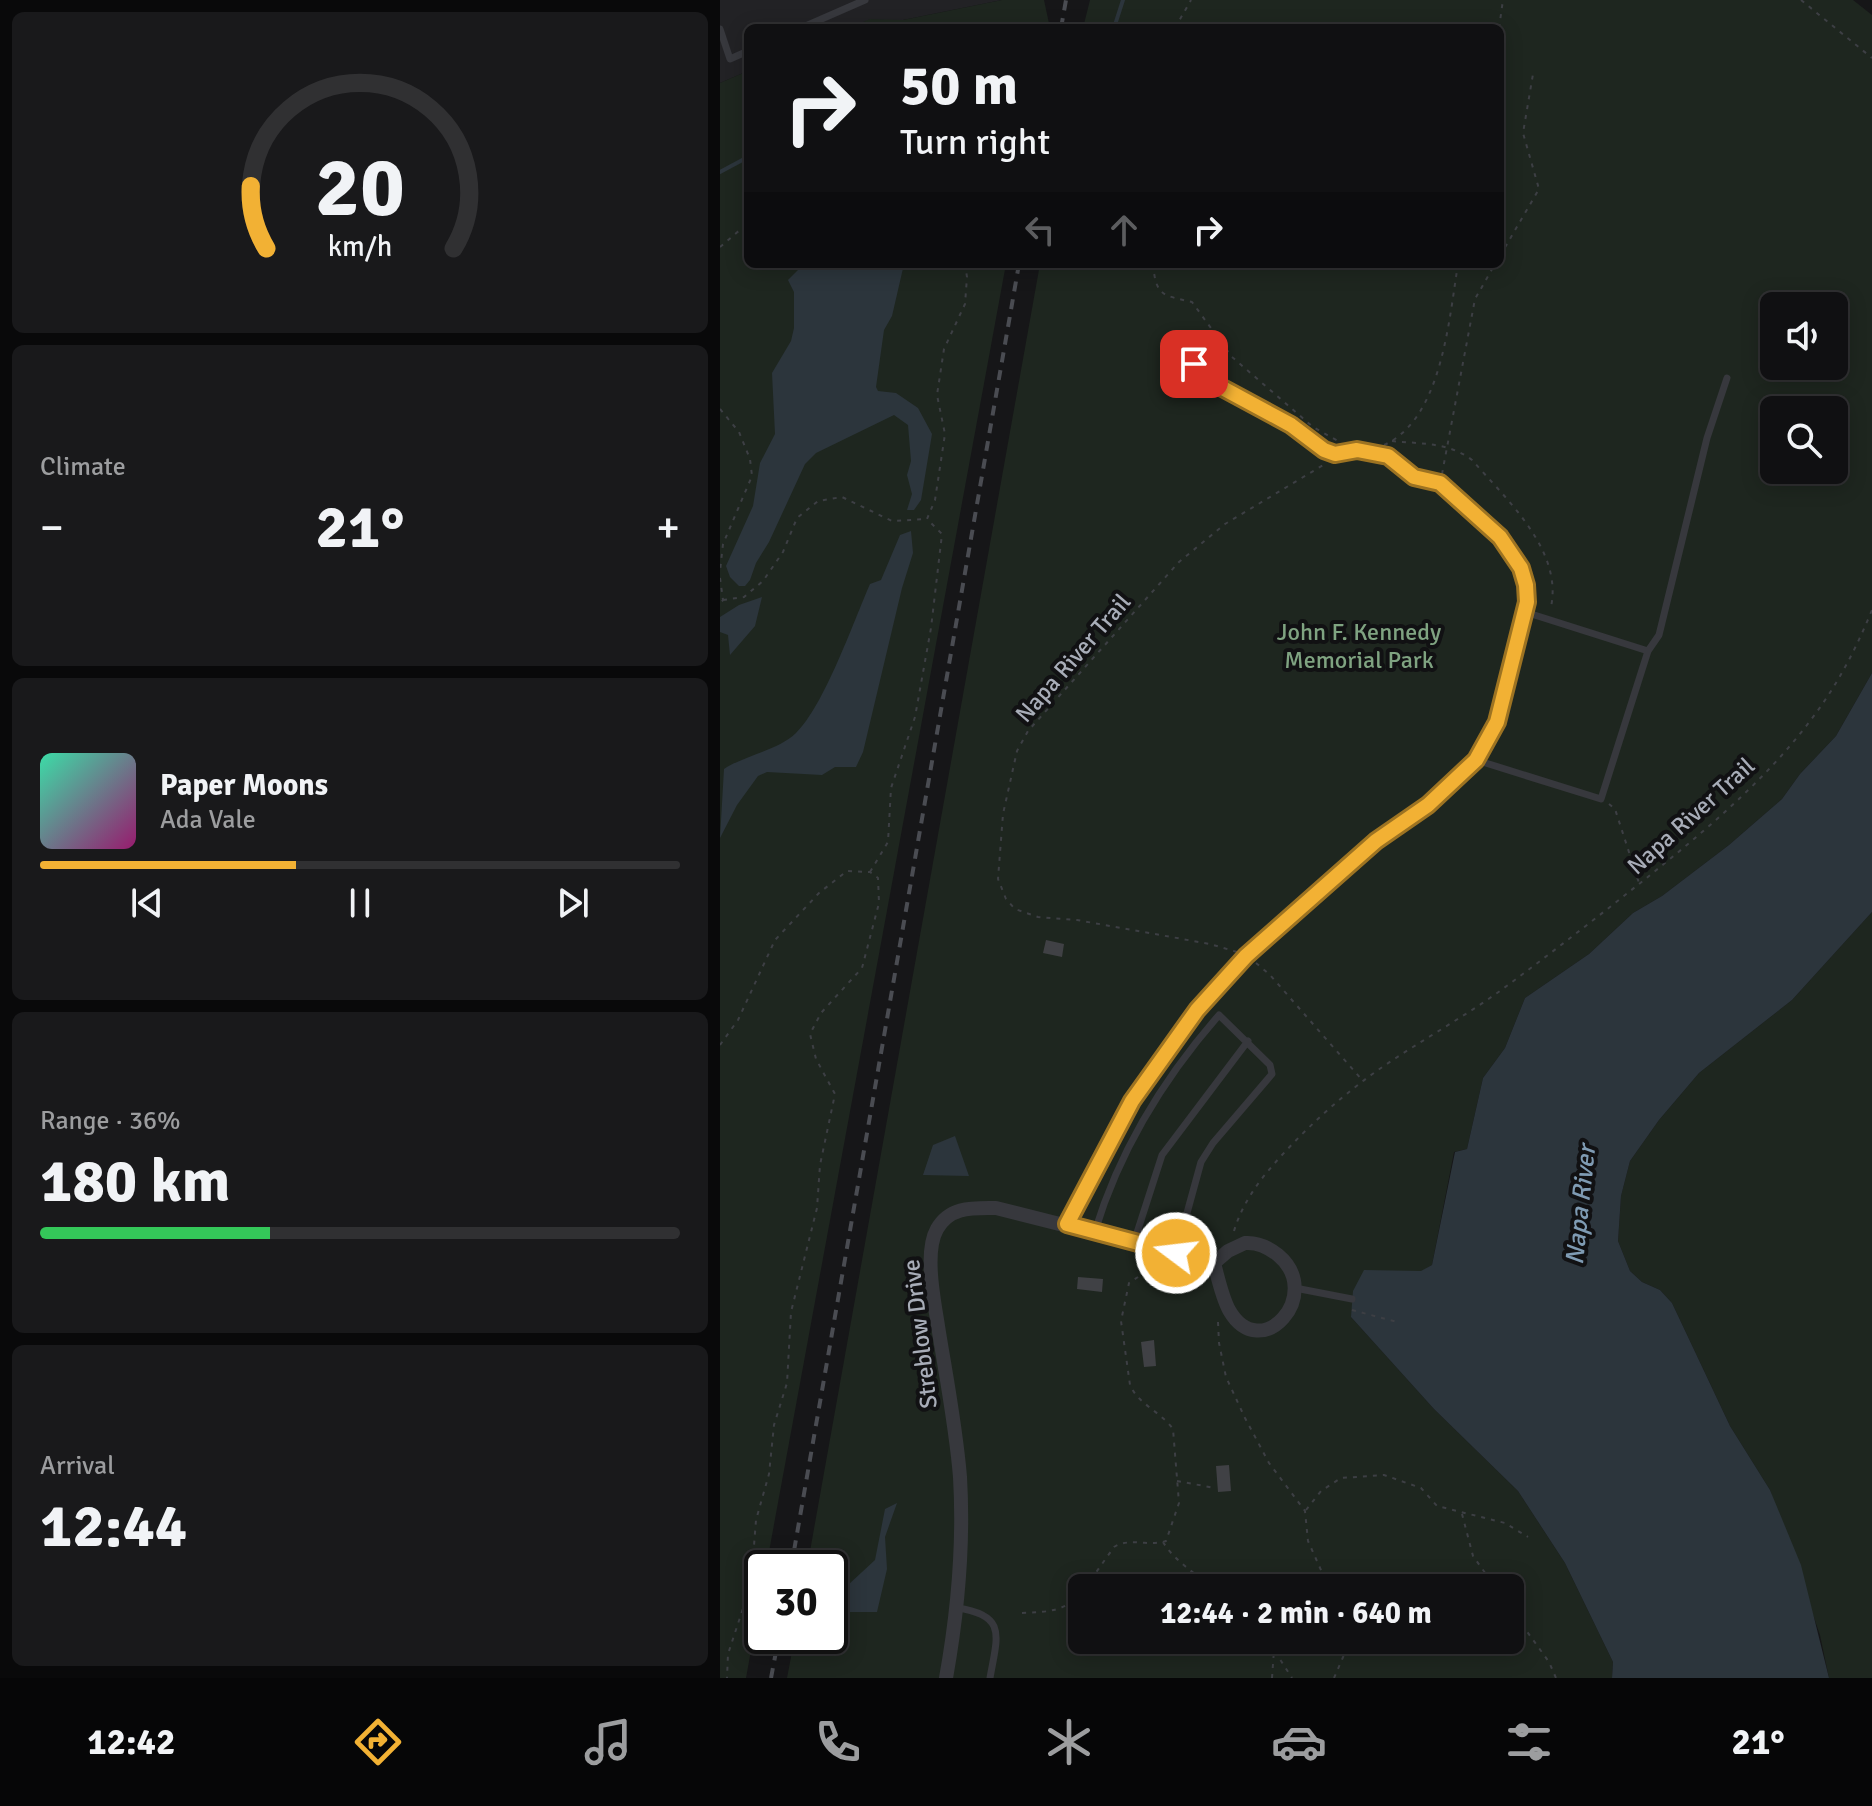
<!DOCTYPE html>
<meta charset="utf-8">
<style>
:root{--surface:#101012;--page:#19191b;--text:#f1f3f6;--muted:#9c9d9f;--line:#303032;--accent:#f2b134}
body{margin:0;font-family:Signika,sans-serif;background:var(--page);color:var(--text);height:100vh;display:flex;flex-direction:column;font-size:30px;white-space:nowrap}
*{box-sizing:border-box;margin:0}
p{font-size:26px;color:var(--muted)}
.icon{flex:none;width:44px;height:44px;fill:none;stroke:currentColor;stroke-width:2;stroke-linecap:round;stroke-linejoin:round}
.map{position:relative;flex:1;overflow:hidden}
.sheet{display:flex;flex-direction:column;gap:12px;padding:12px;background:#09090a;width:720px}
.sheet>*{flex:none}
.top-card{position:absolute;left:24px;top:24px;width:760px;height:244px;border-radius:12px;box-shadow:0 4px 20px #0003,0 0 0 2px var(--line);background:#101012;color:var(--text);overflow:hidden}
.controls{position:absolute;left:1040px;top:292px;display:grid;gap:16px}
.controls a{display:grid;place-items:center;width:88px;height:88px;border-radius:12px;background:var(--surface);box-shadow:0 4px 20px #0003,0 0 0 2px var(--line);font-size:40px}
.speed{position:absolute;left:24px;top:1550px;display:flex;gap:16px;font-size:40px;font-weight:700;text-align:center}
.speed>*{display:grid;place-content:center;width:104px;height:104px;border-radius:50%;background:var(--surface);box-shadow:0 4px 20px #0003,0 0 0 2px var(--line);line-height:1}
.speed .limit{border:4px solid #111;border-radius:12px;background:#fff;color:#111}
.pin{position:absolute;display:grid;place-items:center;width:68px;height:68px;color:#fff;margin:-34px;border-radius:16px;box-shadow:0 4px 12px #0006}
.me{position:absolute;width:88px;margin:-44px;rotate:285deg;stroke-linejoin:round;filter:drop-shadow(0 0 6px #0008)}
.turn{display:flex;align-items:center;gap:28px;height:168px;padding:0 24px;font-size:36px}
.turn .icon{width:104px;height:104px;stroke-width:2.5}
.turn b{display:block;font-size:56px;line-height:68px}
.lanes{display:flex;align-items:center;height:76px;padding:0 24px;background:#0003;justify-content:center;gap:40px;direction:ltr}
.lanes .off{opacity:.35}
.big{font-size:60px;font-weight:700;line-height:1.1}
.sheet .card{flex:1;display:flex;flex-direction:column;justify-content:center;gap:12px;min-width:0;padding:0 28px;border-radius:12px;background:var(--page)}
.sheet .dial{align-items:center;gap:0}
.dial svg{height:208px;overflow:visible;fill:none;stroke:var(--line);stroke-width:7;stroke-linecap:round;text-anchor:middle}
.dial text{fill:var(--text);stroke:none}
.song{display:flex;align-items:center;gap:24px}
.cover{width:96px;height:96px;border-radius:12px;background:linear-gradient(135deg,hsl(160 70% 55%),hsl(320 70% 35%))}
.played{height:8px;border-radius:4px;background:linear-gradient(90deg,var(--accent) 40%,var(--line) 40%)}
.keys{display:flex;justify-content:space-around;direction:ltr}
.heat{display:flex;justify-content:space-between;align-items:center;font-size:44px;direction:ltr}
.charge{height:12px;border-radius:6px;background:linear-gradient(90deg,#34c759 36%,var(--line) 0)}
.trip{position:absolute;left:348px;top:1574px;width:456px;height:80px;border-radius:12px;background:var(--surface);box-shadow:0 4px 20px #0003,0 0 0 2px var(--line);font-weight:700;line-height:80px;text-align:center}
.tabs{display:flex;height:128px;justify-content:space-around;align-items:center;background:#060607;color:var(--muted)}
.tabs .icon{width:56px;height:56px}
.tabs .current{color:var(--accent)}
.tabs b{font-size:36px;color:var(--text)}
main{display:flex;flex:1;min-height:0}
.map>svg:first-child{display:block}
</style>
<main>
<section class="sheet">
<div class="card dial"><svg viewBox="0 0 100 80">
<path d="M14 69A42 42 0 1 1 86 69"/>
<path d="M14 69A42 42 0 0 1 8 45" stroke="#f2b134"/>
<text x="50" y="56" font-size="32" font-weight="700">20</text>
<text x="50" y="72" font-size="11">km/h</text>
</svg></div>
<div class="card"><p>Climate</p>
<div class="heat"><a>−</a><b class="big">21°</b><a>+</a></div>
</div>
<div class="card">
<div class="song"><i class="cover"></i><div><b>Paper Moons</b><p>Ada Vale</p></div></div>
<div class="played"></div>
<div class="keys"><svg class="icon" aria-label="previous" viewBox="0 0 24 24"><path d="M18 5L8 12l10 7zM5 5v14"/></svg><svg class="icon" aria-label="pause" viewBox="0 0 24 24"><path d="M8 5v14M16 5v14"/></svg><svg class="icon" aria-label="next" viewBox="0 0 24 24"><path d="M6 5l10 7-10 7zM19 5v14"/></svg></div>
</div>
<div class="card"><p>Range · 36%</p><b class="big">180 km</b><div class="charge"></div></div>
<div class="card"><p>Arrival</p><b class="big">12:44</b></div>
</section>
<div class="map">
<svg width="1152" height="1678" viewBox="0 0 1152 1678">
<rect width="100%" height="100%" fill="#161618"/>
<path fill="#222225" d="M0,0H282L183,20H150L129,28H28V71L0,83Z"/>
<path fill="#1e261f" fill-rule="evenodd" d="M282,0H324L330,28H129L150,19L183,20Z
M370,0H1133L1152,15V673L1116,736L1080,774L1062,799L1009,845L942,896L913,913L869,954L805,998L785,1048L763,1078L747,1149L734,1152L712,1265L631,1317L714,1409L798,1491L845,1563L893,1662L892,1678H67L75,1636H110V1568H87L320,264H780V28H363ZM1054,306H1114V366H1054ZM1054,410H1114V470H1054ZM362,1588H790V1640H362Z
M28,71V264H286L46,1568H42V1590L26,1678H0V83Z
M1152,912V1678H1109L1100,1635L1050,1490L1010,1426L952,1303L940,1290L922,1282L910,1271L898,1241L901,1196L910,1161L939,1120L979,1073L1072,1000Z"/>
<path fill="#2c353c" d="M84,264H184L172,316L164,330L156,387L158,391L176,393L198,408L212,434L201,500L194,510H187L192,494L187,475L191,461L188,425L174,415L96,453L85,464L49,542L36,563L30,580L25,586H19L10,577L6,566L33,506L40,463L55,434L52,373L71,341L74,328V292L68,280Z
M191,531L193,553L182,588L143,752L136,767H115L102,775L47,772L38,776L17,805L0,838L4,769C25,755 59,750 76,733C104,706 133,623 150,584L161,580L180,535Z
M42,597L35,626L10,655L8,635L0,632V617L19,605Z
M1152,673V912L1072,1000L979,1073L939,1120L910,1161L901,1196L898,1241L910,1271L922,1282L940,1290L952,1303L1010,1426L1050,1490L1081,1565L1109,1678H892L893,1662L845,1563L798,1491L714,1409L631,1317L633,1291L644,1270L701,1271L712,1265L735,1152L747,1149L763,1078L785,1048L805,998L869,954L913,913L942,896L1009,845L1062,799L1080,774L1116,736Z
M235,1136L249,1176L203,1175L213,1145Z
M177,1503L165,1537L167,1569L157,1612H130L128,1585L155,1560L165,1509Z"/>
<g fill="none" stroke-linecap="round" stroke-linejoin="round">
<path stroke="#2c353c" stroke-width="4" d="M394,28L403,0
M0,172L28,157"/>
</g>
<path fill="#404145" d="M326,940L344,944L342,957L323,953Z
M358,1277L383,1279L382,1292L357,1289Z
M434,1340L436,1366L424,1367L421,1342Z
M509,1465L511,1491L498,1492L496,1466Z"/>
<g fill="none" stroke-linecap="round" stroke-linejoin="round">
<path stroke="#3d3f44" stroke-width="2" stroke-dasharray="4 6" stroke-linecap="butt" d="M1081,0L1152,58
M455,28L471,0
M779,28L783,0
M0,247L28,223
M780,256L819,189L803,133L813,74
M433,264C436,297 443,295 472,302L512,357L593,427L618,441
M0,409L19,432L30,459L32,476L3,544L0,571
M672,441C700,444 729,442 752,460C786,499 843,550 831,607
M664,445C722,419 729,319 738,264
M722,474L755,299L775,264
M0,578L3,600L0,604
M3,600L24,597L43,581L63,552L77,518L98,501L122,497L172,521L207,519L215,500L225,434L217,395L224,349L245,304L247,277L245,264
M889,804L895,809L919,883
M150,872L168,842L171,788L195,717L211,628L222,534L208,520
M517,952L490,944L357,920L318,917L295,909L286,899L278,879L283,814L297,751L308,731L459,562L505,524L605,464
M536,963L550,975L643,1081
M0,1045L18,1020L55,940L99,893L127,871L150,872L158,878L159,903L142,968L101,1013L90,1034L96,1059L115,1094L100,1165L97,1208L71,1312L67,1383L54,1425L49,1474L36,1520L31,1584L8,1654L7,1678
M514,1231C523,1201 541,1178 562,1155C587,1128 614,1103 643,1081C688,1047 739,1021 784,988C830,954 875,919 919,884C985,831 1052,776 1101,706C1122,676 1138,644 1152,610
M632,1310L677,1322
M498,1322L499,1343L506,1377L525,1418L549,1463L585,1511L588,1541L609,1588
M457,1481L495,1488
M586,1510L601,1491L621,1478L664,1475L701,1488L717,1506L785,1523L808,1537
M742,1514L753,1556L776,1588
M443,1542C455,1562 475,1572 491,1588
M365,1588L394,1547C410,1537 429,1547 446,1541L459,1503L453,1429C441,1412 418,1404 410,1385L401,1321L409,1283L421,1275L483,1285
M790,1608L829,1662L836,1678
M302,1613C326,1612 346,1612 362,1592
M546,1640L554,1649
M552,1678L554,1650L572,1678
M614,1678L627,1648V1640"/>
<path stroke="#37383d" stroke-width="7" d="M81,28L145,0
M0,29L10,59L28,51
M928,651L939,635L987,438L1007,378
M756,760L881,799L928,651L805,612
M347,1224L412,1101L477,1010L526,956L656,841L708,805L756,760L777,722L807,602L806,585L801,568L780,537L720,483L694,477L668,456L637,450L615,454L604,450L571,425L484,378L464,349
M375,1231C400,1149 443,1079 499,1015L550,1065L552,1074L493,1143L481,1162L456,1253
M414,1242L442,1155L528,1041
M575,1288L632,1299
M237,1608C288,1615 277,1637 270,1678"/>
<path stroke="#37383d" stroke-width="14" d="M525,1243C538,1242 548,1247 558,1255C605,1294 541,1366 509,1310C502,1297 498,1278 494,1263L508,1251Z
M226,1678C238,1611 244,1545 240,1477C236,1427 226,1376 218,1326C214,1300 204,1252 217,1229C230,1206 253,1208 276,1208L494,1263"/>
<path stroke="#4a4c52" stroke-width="4" stroke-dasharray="10 8" stroke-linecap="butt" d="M341,28L346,0
M71,1568L299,264
M51,1678L59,1636"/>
</g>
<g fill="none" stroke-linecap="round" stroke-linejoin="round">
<g stroke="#9d7322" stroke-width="20">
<path id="route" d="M456,1253L347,1224L412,1101L477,1010L526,956L656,841L708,805L756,760L777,722L807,602L806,585L801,568L780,537L720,483L694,477L668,456L637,450L615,454L604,450L571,425L484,378L474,364"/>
</g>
<use href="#route" stroke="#f2b134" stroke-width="14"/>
</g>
<g text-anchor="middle" stroke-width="8" stroke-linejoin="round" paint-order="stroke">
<g font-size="24" fill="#7fa381" stroke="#111113">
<text x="639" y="640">John F. Kennedy<tspan x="639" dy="28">Memorial Park</tspan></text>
</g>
<g font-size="24" fill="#a8adb8" stroke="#111113">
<text transform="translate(353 658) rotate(-49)" y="8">Napa River Trail</text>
<text transform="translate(971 816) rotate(-42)" y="8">Napa River Trail</text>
<text transform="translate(200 1334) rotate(-97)" y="8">Streblow Drive</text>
</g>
<g font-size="26" font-style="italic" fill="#7f9bb3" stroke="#111113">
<text transform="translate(860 1205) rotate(-84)" y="9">Napa River</text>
</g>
</g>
</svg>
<div class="controls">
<a><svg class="icon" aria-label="sound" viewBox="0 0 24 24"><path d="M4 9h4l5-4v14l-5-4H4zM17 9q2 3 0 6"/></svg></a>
<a><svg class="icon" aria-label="search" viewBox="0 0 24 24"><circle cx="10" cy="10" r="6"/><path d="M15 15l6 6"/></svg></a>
</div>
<div class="speed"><div class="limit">30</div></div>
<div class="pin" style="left:474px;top:364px;background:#d93025"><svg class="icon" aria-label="arrive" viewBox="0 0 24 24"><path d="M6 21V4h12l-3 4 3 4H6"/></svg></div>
<svg class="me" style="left:456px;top:1253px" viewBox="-20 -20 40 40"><circle r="17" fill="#f2b134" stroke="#fff" stroke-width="3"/><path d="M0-11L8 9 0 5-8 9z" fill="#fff"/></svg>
<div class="trip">12:44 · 2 min · 640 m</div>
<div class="top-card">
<div class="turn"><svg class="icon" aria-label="right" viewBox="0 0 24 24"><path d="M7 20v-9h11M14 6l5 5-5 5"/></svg><div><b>50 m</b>Turn right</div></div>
<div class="lanes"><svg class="icon off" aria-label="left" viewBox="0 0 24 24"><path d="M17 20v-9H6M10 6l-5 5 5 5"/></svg><svg class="icon off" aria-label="ahead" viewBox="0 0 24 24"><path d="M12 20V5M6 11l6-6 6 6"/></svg><svg class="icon" aria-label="right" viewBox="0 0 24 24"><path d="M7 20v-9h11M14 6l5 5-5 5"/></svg></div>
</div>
</div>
</main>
<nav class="tabs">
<b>12:42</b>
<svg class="icon current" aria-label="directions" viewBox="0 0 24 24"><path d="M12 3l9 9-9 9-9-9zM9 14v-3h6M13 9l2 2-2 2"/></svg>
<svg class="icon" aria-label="music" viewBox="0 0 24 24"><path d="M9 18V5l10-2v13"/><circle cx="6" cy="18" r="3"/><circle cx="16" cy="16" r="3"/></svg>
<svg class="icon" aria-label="phone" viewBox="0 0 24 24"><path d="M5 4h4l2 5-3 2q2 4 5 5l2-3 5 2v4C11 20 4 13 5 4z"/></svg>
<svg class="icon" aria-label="climate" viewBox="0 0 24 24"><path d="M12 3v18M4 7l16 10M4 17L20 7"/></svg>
<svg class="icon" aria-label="car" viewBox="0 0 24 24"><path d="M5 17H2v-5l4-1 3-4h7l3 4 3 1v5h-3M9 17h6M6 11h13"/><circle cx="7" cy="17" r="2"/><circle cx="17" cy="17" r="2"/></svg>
<svg class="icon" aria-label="filters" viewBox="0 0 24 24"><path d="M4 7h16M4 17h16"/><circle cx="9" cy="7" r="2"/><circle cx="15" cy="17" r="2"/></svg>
<b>21°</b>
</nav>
